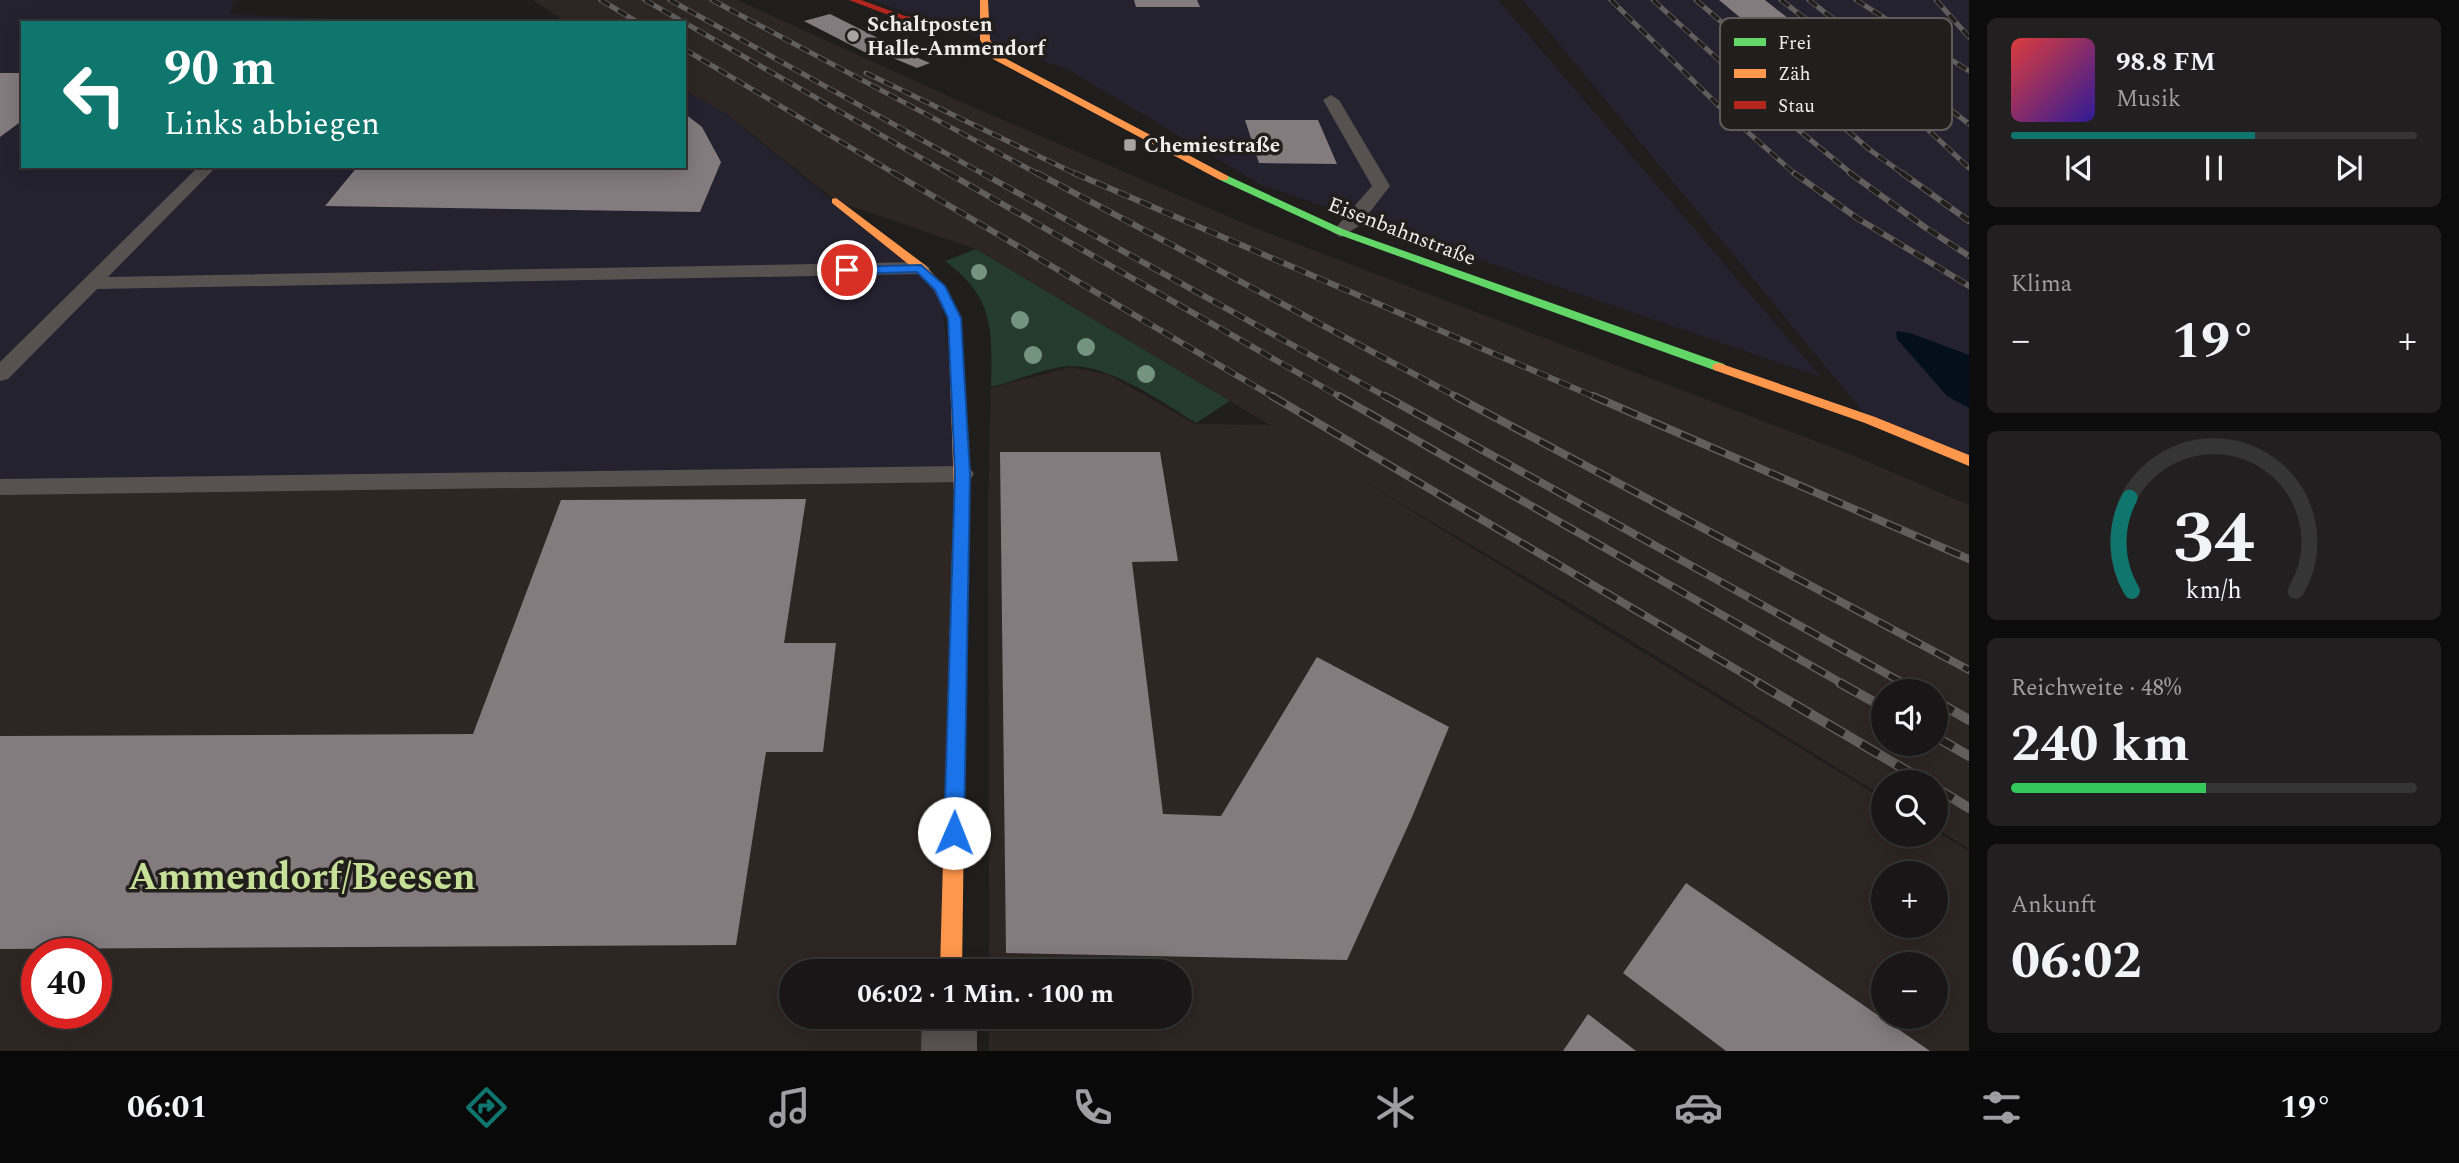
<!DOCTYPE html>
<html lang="de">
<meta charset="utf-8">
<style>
:root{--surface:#181616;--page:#211f1f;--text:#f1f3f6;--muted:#9f9fa1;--line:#363535;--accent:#0f766e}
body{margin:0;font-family:Spectral,serif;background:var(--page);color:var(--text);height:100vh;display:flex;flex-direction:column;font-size:26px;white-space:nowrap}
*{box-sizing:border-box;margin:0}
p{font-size:23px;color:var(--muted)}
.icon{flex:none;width:38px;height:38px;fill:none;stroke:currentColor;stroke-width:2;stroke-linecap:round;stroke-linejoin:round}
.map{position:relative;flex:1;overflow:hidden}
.panel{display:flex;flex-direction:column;gap:18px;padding:18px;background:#0d0c0c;width:490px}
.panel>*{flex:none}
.top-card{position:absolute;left:21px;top:21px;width:665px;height:147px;border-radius:0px;box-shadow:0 4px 18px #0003,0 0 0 2px var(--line);background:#0f766e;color:#fff;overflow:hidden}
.tools{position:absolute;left:1871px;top:679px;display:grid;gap:14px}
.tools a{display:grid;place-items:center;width:77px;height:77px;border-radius:50%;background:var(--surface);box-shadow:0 4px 18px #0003,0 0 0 2px var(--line);font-size:35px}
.speed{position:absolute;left:21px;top:938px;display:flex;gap:14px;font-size:35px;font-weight:700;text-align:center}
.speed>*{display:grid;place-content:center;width:91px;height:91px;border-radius:50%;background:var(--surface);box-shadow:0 4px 18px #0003,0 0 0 2px var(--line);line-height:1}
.speed .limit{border:10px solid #d22;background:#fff;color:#111}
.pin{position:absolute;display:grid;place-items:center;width:60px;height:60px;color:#fff;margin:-30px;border:4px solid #fff;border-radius:50%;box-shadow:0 2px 7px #0007}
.me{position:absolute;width:77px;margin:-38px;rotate:1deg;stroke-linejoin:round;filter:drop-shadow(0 0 5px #0008)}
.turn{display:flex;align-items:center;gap:24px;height:147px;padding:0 28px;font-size:32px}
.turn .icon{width:91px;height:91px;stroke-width:2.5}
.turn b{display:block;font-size:49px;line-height:60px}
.big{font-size:52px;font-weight:700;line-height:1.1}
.panel .widget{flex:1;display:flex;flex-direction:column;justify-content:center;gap:10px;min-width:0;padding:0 24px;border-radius:10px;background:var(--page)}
.panel .dial{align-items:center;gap:0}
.dial svg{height:182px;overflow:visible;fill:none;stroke:var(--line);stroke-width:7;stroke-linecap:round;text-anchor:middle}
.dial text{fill:var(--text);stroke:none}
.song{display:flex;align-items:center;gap:21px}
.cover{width:84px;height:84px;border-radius:10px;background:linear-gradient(135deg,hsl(0 70% 55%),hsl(250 70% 35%))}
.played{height:7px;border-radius:4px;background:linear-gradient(90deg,var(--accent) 60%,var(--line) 60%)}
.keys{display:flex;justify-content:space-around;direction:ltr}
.heat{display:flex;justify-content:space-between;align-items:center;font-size:38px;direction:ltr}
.charge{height:10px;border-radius:5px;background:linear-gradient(90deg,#34c759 48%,var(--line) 0)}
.trip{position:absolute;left:779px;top:959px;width:413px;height:70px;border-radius:35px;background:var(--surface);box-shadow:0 4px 18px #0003,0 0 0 2px var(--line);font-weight:700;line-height:70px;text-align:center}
.tab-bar{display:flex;height:112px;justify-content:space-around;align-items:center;background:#0a0909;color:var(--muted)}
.tab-bar .icon{width:49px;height:49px}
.tab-bar .selected{color:var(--accent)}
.tab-bar b{font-size:32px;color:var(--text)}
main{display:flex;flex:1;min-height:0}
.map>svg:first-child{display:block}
</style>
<main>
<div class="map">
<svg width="1969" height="1051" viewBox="0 0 1969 1051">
<rect width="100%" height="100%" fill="#201e1d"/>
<path fill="#2e2622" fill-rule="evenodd" d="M533,0H737L959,101L1255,228L1852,455L1969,505V849L1936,828V782H1883V796L1573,605L1351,474L1883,799V835H1936V831L1969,851V1051H989V1017H1180V971H989L988,503L991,388L1071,367L1109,375L1195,424L1270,425L976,249L836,201L724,112L684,90V23H567ZM1883,691H1936V744H1883ZM1883,873H1936V926H1883ZM1883,964H1936V1017H1883Z
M962,474L951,971H791V1017H950L949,1051H0V487ZM37,954H96V1013H37Z"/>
<path fill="#252230" d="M0,0H234L230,14L411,23H23V166H684V90L724,112L940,289L962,474L0,487Z
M872,0H1498L1821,377L1260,184L1067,69Z
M1523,0H1969V462L1870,420Z"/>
<path fill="#243b2d" d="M976,249L1230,401L1196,423C1164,403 1109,364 1069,366C1046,368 1015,381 991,387C992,330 995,298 945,261Z"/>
<path fill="#03101c" d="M1896,331L1910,333L1969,355V408L1947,396L1897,339Z"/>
<path fill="#837b7d" d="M1134,0H1197L1200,7H1136Z
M1719,0H1765L1814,39H1766Z
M830,14L902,50L876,58L804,21Z
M906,53L930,63L917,68L893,58Z
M0,73H23V120L0,137Z
M684,113L702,127L721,162L700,212L325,206L358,166H684Z
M1245,120H1318L1337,164L1259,163Z
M1000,452H1160L1178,561L1132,562L1163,814L1221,816L1317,657L1449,727L1412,817L1347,960L1006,953Z
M806,499L784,643H836L823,752H766L736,945L0,949V736L473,734L561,500Z
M1686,883L1930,1051H1726L1623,973Z
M1588,1014L1636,1051H1563Z"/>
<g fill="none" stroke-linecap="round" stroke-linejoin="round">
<path fill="#575250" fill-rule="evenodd" d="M1331,95L1339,100L1390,186L1359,226L1341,237L1332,232L1372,186L1323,100Z
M199,166H217L108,277L921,262L930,268L921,274L97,289L8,379L0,381V362Z
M962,466L970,468L974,474L970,480L962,482L0,495V479Z"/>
<path fill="#575250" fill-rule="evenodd" d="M922,1017H977V1051H921Z"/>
<path fill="#63d668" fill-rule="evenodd" d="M1220,176H1228L1345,230L1724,364L1726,367L1719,371L1714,370L1337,234L1220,180Z
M962,488L970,493L964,823L961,829L954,832L947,829L944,823L954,493Z"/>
<path fill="#ff974d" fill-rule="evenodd" d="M980,0H988L990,40L999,55L1228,176V180H1220L993,59L980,40Z
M836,198L925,265L946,289L960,318L970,493L967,497L962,498L954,493L948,318L934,290L917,271L832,203V199Z
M1719,363L1875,417L1969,455V466L1865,423L1714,370L1712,367L1714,364Z
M954,814L961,817L964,823L962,971H940L944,823L947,817Z"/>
<path fill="#b3261e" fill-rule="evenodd" d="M849,0H861L905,16L984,25L988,28L984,31L904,21Z"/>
<g stroke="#615e5d" stroke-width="5">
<path id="rail-far3" d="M601,0L639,23
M645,0L951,175
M670,0L985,175
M712,0L1040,175
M1611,0L1723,110L1796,175
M1653,0L1766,103L1853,175
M1696,0L1870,150L1905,175
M1781,0L1828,36L1969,168
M1809,0L1969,124
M1856,0L1969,71
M1936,0L1969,37
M684,49L897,175
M866,73L1078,175"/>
</g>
<g stroke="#615e5d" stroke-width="6">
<path id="rail-far2" d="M894,173L1275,398
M948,173L1342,398
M982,173L1388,398
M1037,173L1459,398
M1074,173L1597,398
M1794,173L1857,218L1969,286
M1850,173L1926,228L1969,256
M1902,173L1969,221"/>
</g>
<g stroke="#615e5d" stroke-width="8">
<path id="rail-far1" d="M1272,396L1761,684
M1339,396L1843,684
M1385,396L1905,684
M1455,396L1969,670
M1593,396L1969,559"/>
</g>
<g stroke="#615e5d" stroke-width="10">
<path id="rail" d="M1758,683L1926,782
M1840,683L1883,707
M1902,683L1917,691
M1936,701L1969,720
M1936,737L1969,756
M1936,788L1969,808"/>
</g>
<use href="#rail-far3" stroke="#211e1c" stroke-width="3.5" stroke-dasharray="10" stroke-linecap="butt"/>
<use href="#rail-far2" stroke="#211e1c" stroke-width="4.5" stroke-dasharray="12" stroke-linecap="butt"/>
<use href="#rail-far1" stroke="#211e1c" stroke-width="5" stroke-dasharray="16" stroke-linecap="butt"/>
<use href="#rail" stroke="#211e1c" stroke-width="7" stroke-dasharray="20" stroke-linecap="butt"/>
</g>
<g fill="#74947f">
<circle cx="979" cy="272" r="8"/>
<circle cx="1020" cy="320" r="9"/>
<circle cx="1086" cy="347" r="9"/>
<circle cx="1033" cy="355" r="9"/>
<circle cx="1146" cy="374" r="9"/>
</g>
<path fill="#1a73e8" stroke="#114b97" stroke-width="2" d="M921,265L945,286L961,318L970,474L964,833L961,840L954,842L947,840L944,833L955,474L948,318L935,290L917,272L847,274L841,270L847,267Z"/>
<g fill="#a7a4a3" stroke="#211e1c" stroke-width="2.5">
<circle cx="853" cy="36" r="7"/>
<rect x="1123" y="138" width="14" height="14" rx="3.5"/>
</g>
<g text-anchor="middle" stroke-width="7" stroke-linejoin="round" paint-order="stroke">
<g font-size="21" font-weight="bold" fill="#efeceb" stroke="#211e1c" text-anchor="start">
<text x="867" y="31">Schaltposten<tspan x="867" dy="24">Halle-Ammendorf</tspan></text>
<text x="1144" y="152">Chemiestraße</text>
</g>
<g font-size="21" fill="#efeceb" stroke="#211e1c">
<text transform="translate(1402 231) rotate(21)" y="7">Eisenbahnstraße</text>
</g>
<g font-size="38" font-weight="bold" fill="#c7e097" stroke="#211e1c">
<text x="302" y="889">Ammendorf/Beesen</text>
</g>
</g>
<rect x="1720" y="18" width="232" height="112" rx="10" fill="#211e1c" stroke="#5f5c5a" stroke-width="2"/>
<rect x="1734" y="38" width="32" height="8" fill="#63d668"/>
<rect x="1734" y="69" width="32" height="9" fill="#ff974d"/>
<rect x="1734" y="101" width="32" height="8" fill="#b3261e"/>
<g font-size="19" fill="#efeceb">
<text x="1778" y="49">Frei</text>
<text x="1778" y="80">Zäh</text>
<text x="1778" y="112">Stau</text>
</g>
</svg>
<div class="tools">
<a><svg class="icon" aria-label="sound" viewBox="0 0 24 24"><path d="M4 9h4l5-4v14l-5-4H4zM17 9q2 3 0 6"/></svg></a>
<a><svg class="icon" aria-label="search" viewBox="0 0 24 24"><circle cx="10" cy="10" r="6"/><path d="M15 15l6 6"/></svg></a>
<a>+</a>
<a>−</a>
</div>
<div class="speed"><div class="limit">40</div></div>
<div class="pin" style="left:847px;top:270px;background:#d93025"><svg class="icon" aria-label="arrive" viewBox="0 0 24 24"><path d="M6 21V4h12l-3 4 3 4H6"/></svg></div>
<svg class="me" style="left:954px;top:833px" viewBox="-20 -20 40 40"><circle r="19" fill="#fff"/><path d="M0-13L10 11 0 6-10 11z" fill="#1a73e8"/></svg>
<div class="trip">06:02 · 1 Min. · 100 m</div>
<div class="top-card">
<div class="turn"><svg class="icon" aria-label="left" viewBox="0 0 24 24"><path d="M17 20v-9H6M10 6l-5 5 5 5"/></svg><div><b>90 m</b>Links abbiegen</div></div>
</div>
</div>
<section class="panel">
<div class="widget">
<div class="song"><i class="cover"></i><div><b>98.8 FM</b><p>Musik</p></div></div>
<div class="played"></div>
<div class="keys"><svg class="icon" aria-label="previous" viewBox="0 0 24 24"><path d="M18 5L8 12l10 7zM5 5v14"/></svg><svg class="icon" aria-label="pause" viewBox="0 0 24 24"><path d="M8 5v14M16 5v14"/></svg><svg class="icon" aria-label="next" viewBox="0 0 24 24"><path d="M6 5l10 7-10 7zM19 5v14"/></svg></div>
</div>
<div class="widget"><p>Klima</p>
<div class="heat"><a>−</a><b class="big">19°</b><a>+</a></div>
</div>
<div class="widget dial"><svg viewBox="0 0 100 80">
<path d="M14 69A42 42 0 1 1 86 69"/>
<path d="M14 69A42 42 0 0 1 13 28" stroke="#0f766e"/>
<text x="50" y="56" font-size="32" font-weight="700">34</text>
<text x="50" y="72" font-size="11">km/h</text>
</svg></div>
<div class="widget"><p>Reichweite · 48%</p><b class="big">240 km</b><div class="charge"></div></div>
<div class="widget"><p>Ankunft</p><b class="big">06:02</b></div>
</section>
</main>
<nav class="tab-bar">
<b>06:01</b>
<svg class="icon selected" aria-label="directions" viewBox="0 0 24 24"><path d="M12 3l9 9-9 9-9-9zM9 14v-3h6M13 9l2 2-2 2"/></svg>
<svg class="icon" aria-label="music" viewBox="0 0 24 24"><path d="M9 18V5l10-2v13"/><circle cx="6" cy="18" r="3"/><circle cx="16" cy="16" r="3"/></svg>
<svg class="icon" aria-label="phone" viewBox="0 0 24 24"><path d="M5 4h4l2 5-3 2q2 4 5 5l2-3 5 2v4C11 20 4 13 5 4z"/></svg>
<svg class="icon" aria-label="climate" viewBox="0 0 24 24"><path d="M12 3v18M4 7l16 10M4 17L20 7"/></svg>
<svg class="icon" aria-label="car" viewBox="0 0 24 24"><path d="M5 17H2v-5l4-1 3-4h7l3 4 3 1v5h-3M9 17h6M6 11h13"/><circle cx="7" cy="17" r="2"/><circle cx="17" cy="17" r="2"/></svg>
<svg class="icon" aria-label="filters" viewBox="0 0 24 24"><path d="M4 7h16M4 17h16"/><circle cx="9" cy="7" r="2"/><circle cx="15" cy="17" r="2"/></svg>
<b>19°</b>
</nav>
